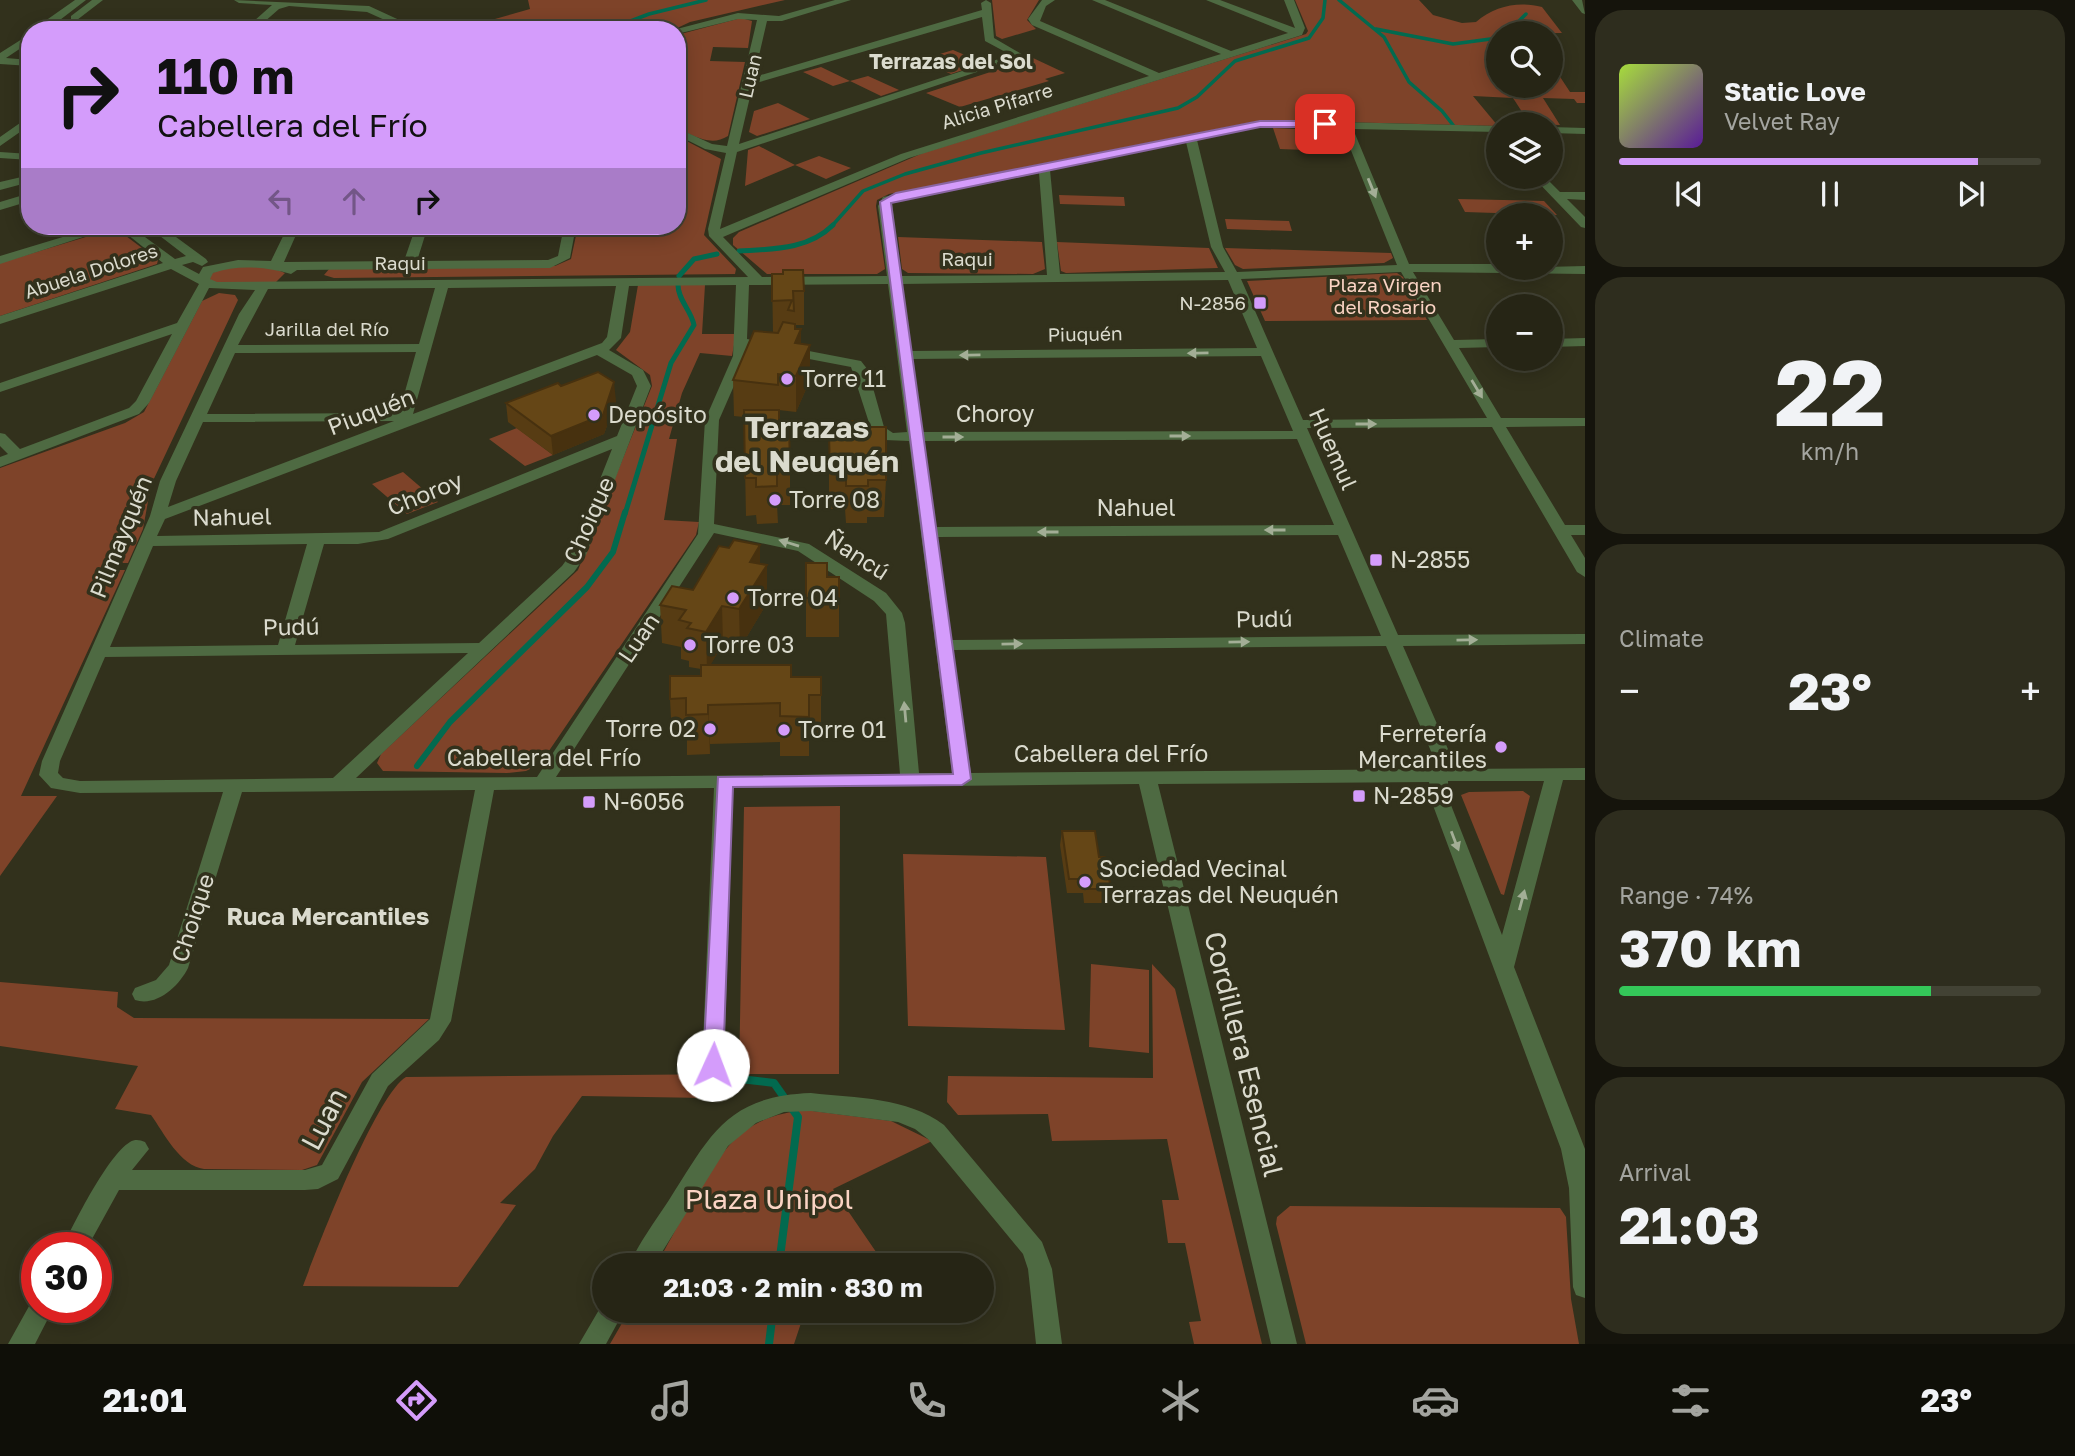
<!DOCTYPE html>
<meta charset="utf-8">
<style>
:root{--surface:#262515;--page:#2e2d1e;--text:#f1f3f6;--muted:#a4a5a0;--line:#424234;--accent:#d49cfb}
body{margin:0;font-family:"Golos Text",sans-serif;background:var(--page);color:var(--text);height:100vh;display:flex;flex-direction:column;font-size:26px;white-space:nowrap}
*{box-sizing:border-box;margin:0}
p{font-size:23px;color:var(--muted)}
.icon{flex:none;width:38px;height:38px;fill:none;stroke:currentColor;stroke-width:2;stroke-linecap:round;stroke-linejoin:round}
.map{position:relative;flex:1;overflow:hidden}
.drawer{display:flex;flex-direction:column;gap:10px;padding:10px;background:#15140c;width:490px}
.drawer>*{flex:none}
.top-card{position:absolute;left:21px;top:21px;width:665px;height:214px;border-radius:28px;box-shadow:0 4px 18px #0003,0 0 0 2px var(--line);background:#d49cfb;color:#111;overflow:hidden}
.tools{position:absolute;left:1486px;top:21px;display:grid;gap:14px}
.tools a{display:grid;place-items:center;width:77px;height:77px;border-radius:50%;background:var(--surface);box-shadow:0 4px 18px #0003,0 0 0 2px var(--line);font-size:35px}
.speed{position:absolute;left:21px;top:1232px;display:flex;gap:14px;font-size:35px;font-weight:700;text-align:center}
.speed>*{display:grid;place-content:center;width:91px;height:91px;border-radius:50%;background:var(--surface);box-shadow:0 4px 18px #0003,0 0 0 2px var(--line);line-height:1}
.speed .limit{border:10px solid #d22;background:#fff;color:#111}
.pin{position:absolute;display:grid;place-items:center;width:60px;height:60px;color:#fff;margin:-30px;border-radius:14px;box-shadow:0 4px 10px #0006}
.me{position:absolute;width:77px;margin:-38px;rotate:2deg;stroke-linejoin:round;filter:drop-shadow(0 0 5px #0008)}
.turn{display:flex;align-items:center;gap:24px;height:147px;padding:0 21px;font-size:32px}
.turn .icon{width:91px;height:91px;stroke-width:2.5}
.turn b{display:block;font-size:49px;line-height:60px}
.lanes{display:flex;align-items:center;height:66px;padding:0 21px;background:#0003;justify-content:center;gap:35px;direction:ltr}
.lanes .off{opacity:.35}
.big{font-size:52px;font-weight:700;line-height:1.1}
.drawer .widget{flex:1;display:flex;flex-direction:column;justify-content:center;gap:10px;min-width:0;padding:0 24px;border-radius:28px;background:var(--page)}
.drawer .dial{align-items:center;gap:0}
.dial b{font-size:91px;line-height:1}
.song{display:flex;align-items:center;gap:21px}
.cover{width:84px;height:84px;border-radius:10px;background:linear-gradient(135deg,hsl(80 70% 55%),hsl(270 70% 35%))}
.played{height:7px;border-radius:4px;background:linear-gradient(90deg,var(--accent) 85%,var(--line) 85%)}
.keys{display:flex;justify-content:space-around;direction:ltr}
.heat{display:flex;justify-content:space-between;align-items:center;font-size:38px;direction:ltr}
.charge{height:10px;border-radius:5px;background:linear-gradient(90deg,#34c759 74%,var(--line) 0)}
.trip{position:absolute;left:592px;top:1253px;width:402px;height:70px;border-radius:35px;background:var(--surface);box-shadow:0 4px 18px #0003,0 0 0 2px var(--line);font-weight:700;line-height:70px;text-align:center}
.dock{display:flex;height:112px;justify-content:space-around;align-items:center;background:#0f0f08;color:var(--muted)}
.dock .icon{width:49px;height:49px}
.dock .on{color:var(--accent)}
.dock b{font-size:32px;color:var(--text)}
main{display:flex;flex:1;min-height:0}
.map>svg:first-child{display:block}
</style>
<main>
<div class="map">
<svg width="1585" height="1344" viewBox="0 0 1585 1344">
<rect width="100%" height="100%" fill="#32311c"/>
<path fill="#7e4329" d="M528,0H785L690,22L673,30H456L530,9Z
M992,0H1039L1027,20L1036,29L1002,39L996,36Z
M1295,0H1419L1433,15L1462,23L1476,22C1495,6 1518,1 1542,7L1562,33H1498V86H1550L1551,63L1570,92H1585V103H1577L1574,99L1543,98L1560,125L1530,124L1513,98L1473,96L1498,126L1262,120L889,194L877,200L876,206L885,269L877,274H767L733,245V238L739,232L923,153L1306,34L1308,31Z
M741,18L752,21L748,48L713,47L710,61L745,62L728,136C711,147 694,136 677,128V35Z
M953,50L984,63L951,74L920,60Z
M1033,58L1065,73L1045,79L1049,81L960,107L926,93Z
M821,67L850,81L868,76L899,90L881,96L850,81L833,86L803,72Z
M778,103L810,119L757,136L749,132L754,111Z
M1273,128L1297,129L1305,150L1280,149Z
M677,136L721,159L704,235L736,269L735,274L334,278L324,275L330,268L555,266L571,259L578,226H677Z
M759,146L795,165L819,156L851,168L826,179L795,165L745,186L748,150Z
M1059,195L1124,197L1125,206L1060,204Z
M1458,199L1544,201L1557,215L1465,212Z
M1225,219L1289,221L1292,231L1227,229Z
M112,229L118,230L158,260L157,264L0,316V263Z
M898,237L1042,242L1045,269L1033,274L908,273L902,269Z
M1057,242L1209,248L1218,268L1066,273L1061,271Z
M1225,248L1391,253L1393,258L1384,263L1243,269L1235,265Z
M227,267H270L285,273L276,282L213,284L207,275Z
M1397,273L1403,277L1427,320L1265,321L1247,281Z
M638,285H705L702,334H736L732,356L700,353L682,393L669,439H677L664,520L699,522L696,535L540,764L526,771L507,773L383,771L377,763L381,754L578,570L652,386L650,375L616,350L630,332Z
M219,293L235,295L238,300L151,485L143,529L128,563H120L118,570H125L21,796H57L0,876V468L125,423L144,412L202,301Z
M517,428L553,455L525,466L489,439Z
M403,472L438,502L407,514L372,484Z
M1523,791L1530,796L1504,895L1501,894L1461,795L1469,792Z
M840,806L839,1074H739L707,1098L582,1096L553,1136L535,1169L500,1203L516,1205L458,1287L303,1286C318,1246 376,1095 406,1077L739,1074L744,807Z
M903,854L1046,857L1065,1030L908,1026Z
M1091,964L1149,970V1053L1089,1047Z
M1152,964L1175,989L1262,1344H1194L1189,1322L1201,1321L1185,1243H1168L1162,1200H1179L1167,1139L1052,1141L1048,1114L958,1115L947,1102L948,1076L1153,1078Z
M0,982L118,992L117,1007L134,1018L429,1019L362,1082L317,1165L302,1170L204,1169C180,1166 164,1133 151,1115L115,1109L138,1066L0,1046Z
M805,1110L891,1121L932,1141L833,1189L885,1265H656C678,1229 714,1149 749,1128C765,1117 786,1112 805,1110Z
M1290,1206L1560,1208L1566,1217L1571,1299L1579,1344H1306L1276,1224L1277,1217Z
M629,1311H805L794,1344H610Z"/>
<g fill="none" stroke-linecap="round" stroke-linejoin="round">
<path stroke="#026a4f" stroke-width="3.5" d="M1339,0L1384,37L1409,82L1442,111L1453,125
M626,24L648,30
M1376,29L1453,44L1498,38
M607,30L649,14L706,0
M1507,33L1526,14
M831,227L863,191L905,174L981,153L1178,108L1197,97L1235,61L1309,38L1323,18L1325,0"/>
<path stroke="#026a4f" stroke-width="5" d="M739,251C772,249 808,250 833,225
M679,276L694,259L717,254
M625,514L671,363L694,325C691,310 678,300 678,285"/>
<path stroke="#026a4f" stroke-width="6" d="M417,766L450,722L587,587L613,552L625,512"/>
<path stroke="#026a4f" stroke-width="8" d="M732,1072L740,1079L774,1083L798,1117L779,1265
M769,1344L773,1311"/>
<path fill="#4e6a42" fill-rule="evenodd" d="M75,0H86L56,23L115,27L120,30H38V26Z
M92,0H103L77,20H71V16Z
M234,0L369,6L421,30H407L367,12L289,6L279,9L255,30H244L272,5L239,3Z
M835,0H851L782,21H767L754,77L982,10L981,3L986,0L991,3L994,38L1025,56L737,152L720,229L901,154L1149,76L1032,25L1028,19L1042,0H1055L1046,6L1040,21L1159,73L1221,54L1092,0H1105L1231,51L1288,33L1206,0H1220L1295,28L1284,0H1294L1305,28L1302,35L909,158L723,237L762,277L887,276L878,206L883,197L1264,120L1498,126V132L1353,129L1409,264H1498V268L1585,266V274L1413,272L1454,340L1498,339V347L1459,348L1501,418H1585V426L1506,427L1565,525H1585V535H1571L1585,558V577L1577,572L1492,427L1307,428L1398,635L1585,634V644L1403,646L1451,756L1450,769L1585,768V780H1563L1514,967L1585,1149V1298L1576,1295L1573,1287L1569,1188L1561,1149L1431,800L1429,782L1158,784L1297,1344H1271L1139,784L733,788L724,1065L721,1071L713,1074L705,1071L702,1065L714,788L494,790L451,1021L439,1040L388,1086L338,1179L318,1189L305,1190H119L87,1248H62C74,1223 108,1155 130,1142C135,1139 140,1140 145,1142L149,1149L132,1170H305L322,1165L372,1074L430,1019L475,790L242,792L188,968C179,986 157,1007 135,1000L132,994L135,988L156,980L169,965L223,792L80,793L51,788L39,775L42,761L150,516L160,481L239,314L255,290L209,288L149,403L139,414L0,467V457L8,454L0,446V433L5,434L20,449L129,408L136,401L172,334L0,392V383L177,323L199,284L171,269L0,324V316L163,263L117,226L0,264V256L99,226H130L175,259L186,256L147,226H161L206,259L208,262L202,266L193,262L182,265L199,274L203,267L238,260L271,261L288,226H300L284,262L404,261L416,226H428L417,261L548,260L558,256L564,226H576L570,258L550,268L297,270L291,274C265,267 239,264 213,273L210,279L217,282L748,277L709,236L708,229L726,153L705,149L677,135V128L712,144L727,146L757,20L738,19L677,34V30H673L738,13L779,16ZM982,17L985,41L1011,55L739,144L753,84ZM1264,126L1342,128L1397,265L1237,272L1223,247L1197,140ZM1186,142L1211,247L1225,272L1060,274L1050,170ZM1039,173L1047,275L900,276L892,203ZM1401,272L1487,418L1303,420L1241,279ZM1228,280L1257,348L911,351L901,284ZM888,284L907,432L893,433L884,427L868,370L861,361L747,339L749,285ZM736,285L733,356L705,420L698,534L537,777L356,778L574,572L586,555L651,386L643,370L609,350L621,338L629,286ZM616,286L607,337L602,343L413,414L448,288ZM435,288L419,344L238,345L268,289ZM747,347L851,367L872,432L885,440L909,441L952,773H919L905,623L902,613L886,593L809,544L714,524L719,420L747,356ZM416,352L399,413L207,414L235,353ZM597,355L632,375L637,386L617,436L379,532L157,536L165,519ZM1261,356L1293,431L922,432L912,359ZM394,421L168,507L176,481L203,422ZM1297,439L1334,525L936,527L923,441ZM612,449L570,555L562,566L479,643L295,645L324,544H358L388,539ZM714,533L798,551L874,601L886,614L900,774L556,777ZM1338,535L1381,636L952,640L937,537ZM307,544L278,645L110,647L153,546ZM1386,646L1433,756L1431,769L971,773L953,650ZM468,653L333,778L80,781L63,778L58,773L60,761L105,657ZM1448,781H1544L1502,935L1449,800Z
M1572,0H1582L1585,14L1582,13Z
M30,34V42L6,58L30,60V66L0,64V53Z
M30,116V125L0,146V137Z
M1550,127L1585,128V134L1550,133Z
M0,152L30,154V160L0,158Z
M30,175V182L0,190V182Z
M1533,177H1545L1560,192H1585V200L1567,199L1585,217V228L1581,227Z
M30,193V201L0,210V202Z
M1585,338V346L1550,347V339Z
M811,1093C856,1098 907,1097 944,1125L1042,1242L1052,1269L1062,1344H1036L1028,1269L1023,1254L928,1139L915,1129L898,1122L811,1111L784,1112L756,1123L728,1146L654,1265H629C639,1243 655,1221 669,1200C710,1136 726,1096 811,1093Z
M37,1298V1307H54L35,1344H8L33,1299Z
M603,1303L604,1311H624L606,1344H579Z"/>
</g>
<path fill="#573c13" d="M772,274L804,291V325H795V329H801V344L810,380L796,412L779,410V423L790,468V505H777L778,523L757,524L756,515L746,516L744,417L734,416L733,380L773,333Z
M561,386L616,401L604,434L553,455L508,422L506,403Z
M860,427L886,480L884,517H867V523H846L845,509H829V434H839Z
M729,548L760,564L767,603L740,648L723,644L710,665L791,677H821V735L809,734V756H780V742L710,744V754L687,755V738H672L670,699L701,676V669L689,667V661L681,659V647L662,643L660,605L693,590Z
M806,563L827,577L839,598V637H806Z
M1062,831L1099,857L1111,889L1109,903H1084L1083,893H1067L1060,845Z"/>
<path fill="#47310f" d="M801,329V364L795,343Z
M810,345V380L796,412V376Z
M614,382L616,401L604,434L553,455L551,436Z
M760,545V575L767,565V603L740,648L739,609L750,562Z
M722,606L723,644L707,671L706,632Z
M708,705L710,744V754L708,714Z"/>
<path fill="#654616" stroke="#47310f" stroke-width="2" d="M783,270H803L804,291H793L794,311L788,310L792,300L772,301V274H783Z
M783,322L795,324V329H801L795,343L810,345L796,376L778,374V385L733,380L754,331L778,333Z
M598,372L614,382L603,415L551,436L506,403L558,383L561,386Z
M744,410H779V423H789L790,468H777V486L756,487V478H745Z
M839,421H860V427H886V480H868V486H846V472H830L829,434H839Z
M734,540L760,545L750,562L767,565L739,609L722,606L706,632L687,628L691,623L679,620L686,610L660,605L672,586L693,590L719,546L729,548Z
M806,563H827V577H839V598H806Z
M701,665H791V677H821V695H809V717L780,716V703L708,705V714L686,715V698L670,699V676H701Z
M1062,831H1095L1099,857H1105L1111,889H1086L1085,879H1069Z"/>
<defs><path id="oneway-solid" d="M-6-.8H1V-3.2L6.5 0L1 3.2V.8H-6Z" transform="scale(1.75)"/></defs>
<g fill="#a3ae96">
<use href="#oneway-solid" transform="translate(1372 188) rotate(68)"/>
<use href="#oneway-solid" transform="translate(1198 353) rotate(179)"/>
<use href="#oneway-solid" transform="translate(970 355) rotate(179)"/>
<use href="#oneway-solid" transform="translate(1477 389) rotate(59)"/>
<use href="#oneway-solid" transform="translate(1366 424)"/>
<use href="#oneway-solid" transform="translate(1180 436)"/>
<use href="#oneway-solid" transform="translate(953 437)"/>
<use href="#oneway-solid" transform="translate(1275 530) rotate(180)"/>
<use href="#oneway-solid" transform="translate(1048 532) rotate(180)"/>
<use href="#oneway-solid" transform="translate(789 543) rotate(-163)"/>
<use href="#oneway-solid" transform="translate(1467 640) rotate(-1)"/>
<use href="#oneway-solid" transform="translate(1239 642) rotate(-1)"/>
<use href="#oneway-solid" transform="translate(1012 644) rotate(-1)"/>
<use href="#oneway-solid" transform="translate(905 712) rotate(-95)"/>
<use href="#oneway-solid" transform="translate(1455 841) rotate(69)"/>
<use href="#oneway-solid" transform="translate(1522 900) rotate(-75)"/>
</g>
<path fill="#d49cfb" stroke="#8a65a3" stroke-width="2" d="M1260,121H1325L1330,124L1325,127H1260L891,203L971,779L962,785L733,787L723,1065L720,1071H705L703,1065L718,777L953,774L880,202L896,193Z"/>
<g fill="#d49cfb" stroke="#32311c" stroke-width="2.5">
<rect x="1253" y="296" width="14" height="14" rx="3.5"/>
<circle cx="787" cy="379" r="7"/>
<circle cx="594" cy="415" r="7"/>
<circle cx="775" cy="500" r="7"/>
<rect x="1369" y="553" width="14" height="14" rx="3.5"/>
<circle cx="733" cy="598" r="7"/>
<circle cx="690" cy="645" r="7"/>
<circle cx="710" cy="729" r="7"/>
<circle cx="784" cy="730" r="7"/>
<circle cx="1501" cy="747" r="7"/>
<rect x="1352" y="789" width="14" height="14" rx="3.5"/>
<rect x="582" y="795" width="14" height="14" rx="3.5"/>
<circle cx="1085" cy="882" r="7"/>
</g>
<g text-anchor="middle" stroke-width="7" stroke-linejoin="round" paint-order="stroke">
<g font-size="19" fill="#dbdbce" stroke="#32311c">
<text transform="translate(750 76) rotate(-77)" y="7">Luan</text>
<text transform="translate(997 106) rotate(-17)" y="7">Alicia Pifarre</text>
<text x="967" y="266">Raqui</text>
<text x="400" y="270">Raqui</text>
<text transform="translate(91 271) rotate(-18)" y="7">Abuela Dolores</text>
<text x="327" y="336">Jarilla del Río</text>
<text transform="translate(1085 334) rotate(-1)" y="7">Piuquén</text>
</g>
<g font-size="19" fill="#fbd4c4" stroke="#32311c">
<text x="1385" y="292">Plaza Virgen<tspan x="1385" dy="22">del Rosario</tspan></text>
</g>
<g font-size="19" fill="#dbdbce" stroke="#32311c" text-anchor="end">
<text x="1246" y="310">N-2856</text>
</g>
<g font-size="21" font-weight="bold" fill="#dbdbce" stroke="#32311c">
<text x="951" y="69">Terrazas del Sol</text>
</g>
<g font-size="23" fill="#dbdbce" stroke="#32311c" text-anchor="start">
<text x="801" y="387">Torre 11</text>
<text x="608" y="423">Depósito</text>
<text x="789" y="508">Torre 08</text>
<text x="1390" y="568">N-2855</text>
<text x="747" y="606">Torre 04</text>
<text x="704" y="653">Torre 03</text>
<text x="696" y="737" text-anchor="end">Torre 02</text>
<text x="798" y="738">Torre 01</text>
<text x="1487" y="742" text-anchor="end">Ferretería<tspan x="1487" dy="26">Mercantiles</tspan></text>
<text x="1373" y="804">N-2859</text>
<text x="603" y="810">N-6056</text>
<text x="1099" y="877">Sociedad Vecinal<tspan x="1099" dy="26">Terrazas del Neuquén</tspan></text>
</g>
<g font-size="23" fill="#dbdbce" stroke="#32311c">
<text transform="translate(371 412) rotate(-21)" y="8">Piuquén</text>
<text x="995" y="422">Choroy</text>
<text transform="translate(1333 449) rotate(66)" y="8">Huemul</text>
<text transform="translate(425 494) rotate(-22)" y="8">Choroy</text>
<text x="1136" y="516">Nahuel</text>
<text transform="translate(232 517) rotate(-1)" y="8">Nahuel</text>
<text transform="translate(589 520) rotate(-66)" y="8">Choique</text>
<text transform="translate(121 537) rotate(-68)" y="8">Pilmayquén</text>
<text transform="translate(857 555) rotate(33)" y="8">Ñancú</text>
<text transform="translate(1264 619) rotate(-1)" y="8">Pudú</text>
<text transform="translate(291 627) rotate(-1)" y="8">Pudú</text>
<text transform="translate(639 638) rotate(-56)" y="8">Luan</text>
<text x="1111" y="762">Cabellera del Frío</text>
<text x="544" y="766">Cabellera del Frío</text>
<text transform="translate(193 918) rotate(-72)" y="8">Choique</text>
</g>
<g font-size="24" font-weight="bold" fill="#dbdbce" stroke="#32311c">
<text x="328" y="925">Ruca Mercantiles</text>
</g>
<g font-size="28" fill="#dbdbce" stroke="#32311c">
<text transform="translate(1244 1054) rotate(76)" y="10">Cordillera Esencial</text>
<text transform="translate(324 1119) rotate(-62)" y="10">Luan</text>
</g>
<g font-size="28" fill="#fbd4c4" stroke="#32311c">
<text x="769" y="1209">Plaza Unipol</text>
</g>
<g font-size="30" font-weight="bold" fill="#dbdbce" stroke="#32311c">
<text x="807" y="438">Terrazas<tspan x="807" dy="34">del Neuquén</tspan></text>
</g>
</g>
</svg>
<div class="tools">
<a><svg class="icon" aria-label="search" viewBox="0 0 24 24"><circle cx="10" cy="10" r="6"/><path d="M15 15l6 6"/></svg></a>
<a><svg class="icon" aria-label="layers" viewBox="0 0 24 24"><path d="M12 4l9 5-9 5-9-5zM3 14l9 5 9-5"/></svg></a>
<a>+</a>
<a>−</a>
</div>
<div class="speed"><div class="limit">30</div></div>
<div class="pin" style="left:1325px;top:124px;background:#d93025"><svg class="icon" aria-label="arrive" viewBox="0 0 24 24"><path d="M6 21V4h12l-3 4 3 4H6"/></svg></div>
<svg class="me" style="left:713px;top:1065px" viewBox="-20 -20 40 40"><circle r="19" fill="#fff"/><path d="M0-13L10 11 0 6-10 11z" fill="#d49cfb"/></svg>
<div class="trip">21:03 · 2 min · 830 m</div>
<div class="top-card">
<div class="turn"><svg class="icon" aria-label="right" viewBox="0 0 24 24"><path d="M7 20v-9h11M14 6l5 5-5 5"/></svg><div><b>110 m</b>Cabellera del Frío</div></div>
<div class="lanes"><svg class="icon off" aria-label="left" viewBox="0 0 24 24"><path d="M17 20v-9H6M10 6l-5 5 5 5"/></svg><svg class="icon off" aria-label="ahead" viewBox="0 0 24 24"><path d="M12 20V5M6 11l6-6 6 6"/></svg><svg class="icon" aria-label="right" viewBox="0 0 24 24"><path d="M7 20v-9h11M14 6l5 5-5 5"/></svg></div>
</div>
</div>
<section class="drawer">
<div class="widget">
<div class="song"><i class="cover"></i><div><b>Static Love</b><p>Velvet Ray</p></div></div>
<div class="played"></div>
<div class="keys"><svg class="icon" aria-label="previous" viewBox="0 0 24 24"><path d="M18 5L8 12l10 7zM5 5v14"/></svg><svg class="icon" aria-label="pause" viewBox="0 0 24 24"><path d="M8 5v14M16 5v14"/></svg><svg class="icon" aria-label="next" viewBox="0 0 24 24"><path d="M6 5l10 7-10 7zM19 5v14"/></svg></div>
</div>
<div class="widget dial"><b>22</b><p>km/h</p></div>
<div class="widget"><p>Climate</p>
<div class="heat"><a>−</a><b class="big">23°</b><a>+</a></div>
</div>
<div class="widget"><p>Range · 74%</p><b class="big">370 km</b><div class="charge"></div></div>
<div class="widget"><p>Arrival</p><b class="big">21:03</b></div>
</section>
</main>
<nav class="dock">
<b>21:01</b>
<svg class="icon on" aria-label="directions" viewBox="0 0 24 24"><path d="M12 3l9 9-9 9-9-9zM9 14v-3h6M13 9l2 2-2 2"/></svg>
<svg class="icon" aria-label="music" viewBox="0 0 24 24"><path d="M9 18V5l10-2v13"/><circle cx="6" cy="18" r="3"/><circle cx="16" cy="16" r="3"/></svg>
<svg class="icon" aria-label="phone" viewBox="0 0 24 24"><path d="M5 4h4l2 5-3 2q2 4 5 5l2-3 5 2v4C11 20 4 13 5 4z"/></svg>
<svg class="icon" aria-label="climate" viewBox="0 0 24 24"><path d="M12 3v18M4 7l16 10M4 17L20 7"/></svg>
<svg class="icon" aria-label="car" viewBox="0 0 24 24"><path d="M5 17H2v-5l4-1 3-4h7l3 4 3 1v5h-3M9 17h6M6 11h13"/><circle cx="7" cy="17" r="2"/><circle cx="17" cy="17" r="2"/></svg>
<svg class="icon" aria-label="filters" viewBox="0 0 24 24"><path d="M4 7h16M4 17h16"/><circle cx="9" cy="7" r="2"/><circle cx="15" cy="17" r="2"/></svg>
<b>23°</b>
</nav>
